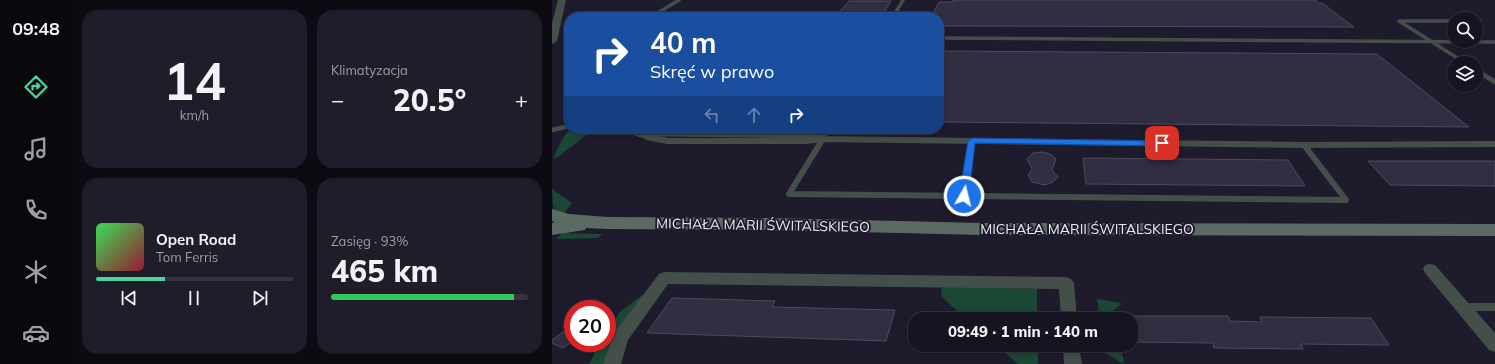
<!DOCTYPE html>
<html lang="pl">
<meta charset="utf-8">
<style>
:root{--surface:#161421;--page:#1f1d2a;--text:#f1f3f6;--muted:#9e9ea5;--line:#35333f;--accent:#48d49d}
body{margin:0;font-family:Mulish,sans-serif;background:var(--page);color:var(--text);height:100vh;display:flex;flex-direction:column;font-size:15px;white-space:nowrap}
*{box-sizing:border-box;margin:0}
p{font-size:13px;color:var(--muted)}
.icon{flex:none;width:22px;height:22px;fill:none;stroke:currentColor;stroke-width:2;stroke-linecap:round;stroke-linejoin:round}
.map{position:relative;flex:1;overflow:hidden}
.sheet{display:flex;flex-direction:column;gap:10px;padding:10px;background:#0c0b12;width:480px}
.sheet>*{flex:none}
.top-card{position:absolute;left:12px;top:12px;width:380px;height:122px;border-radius:16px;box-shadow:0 2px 6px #0003,0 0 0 1px var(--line);background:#1a4fa0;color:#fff;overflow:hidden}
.fabs{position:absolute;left:895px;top:12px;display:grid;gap:8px}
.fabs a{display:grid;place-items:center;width:36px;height:36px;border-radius:50%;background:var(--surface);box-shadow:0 2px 6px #0003,0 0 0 1px var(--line);font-size:20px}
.speed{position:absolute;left:12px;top:300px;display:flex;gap:8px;font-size:20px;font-weight:700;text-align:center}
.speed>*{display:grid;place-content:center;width:52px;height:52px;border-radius:50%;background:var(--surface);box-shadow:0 2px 6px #0003,0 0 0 1px var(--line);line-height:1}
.speed .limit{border:6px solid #d22;background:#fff;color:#111}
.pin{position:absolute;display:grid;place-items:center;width:34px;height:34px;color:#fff;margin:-17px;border-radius:8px;box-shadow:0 2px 6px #0006}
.me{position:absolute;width:44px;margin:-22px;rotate:8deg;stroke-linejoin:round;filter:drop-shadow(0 0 3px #0008)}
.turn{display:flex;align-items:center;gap:14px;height:84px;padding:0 20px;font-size:18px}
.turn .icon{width:52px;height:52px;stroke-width:2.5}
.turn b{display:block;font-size:28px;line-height:34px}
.lanes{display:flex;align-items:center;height:38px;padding:0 20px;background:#0003;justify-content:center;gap:20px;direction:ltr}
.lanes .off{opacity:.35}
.big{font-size:30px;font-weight:800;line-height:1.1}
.sheet .tile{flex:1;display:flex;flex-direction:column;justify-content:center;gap:6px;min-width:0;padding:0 14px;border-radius:16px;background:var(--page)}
.sheet .dial{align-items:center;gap:0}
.dial b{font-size:52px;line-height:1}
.song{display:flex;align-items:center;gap:12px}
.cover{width:48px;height:48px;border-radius:6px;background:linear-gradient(135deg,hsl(130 70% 55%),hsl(350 70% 35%))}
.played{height:4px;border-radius:2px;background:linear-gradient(90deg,var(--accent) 35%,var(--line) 35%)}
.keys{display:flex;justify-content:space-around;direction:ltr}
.heat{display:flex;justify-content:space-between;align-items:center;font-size:22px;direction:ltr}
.charge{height:6px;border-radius:3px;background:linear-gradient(90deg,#34c759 93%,var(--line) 0)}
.sheet .tiles{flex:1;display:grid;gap:10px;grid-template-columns:repeat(2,1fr)}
.trip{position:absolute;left:356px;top:312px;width:230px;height:40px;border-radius:16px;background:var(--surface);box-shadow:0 2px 6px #0003,0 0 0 1px var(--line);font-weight:800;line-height:40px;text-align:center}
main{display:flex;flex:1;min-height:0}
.tab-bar{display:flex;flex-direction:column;width:72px;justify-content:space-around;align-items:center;background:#09080d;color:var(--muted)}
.tab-bar .icon{width:28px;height:28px}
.tab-bar .active{color:var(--accent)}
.tab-bar b{font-size:18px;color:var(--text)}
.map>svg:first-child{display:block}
</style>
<main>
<nav class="tab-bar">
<b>09:48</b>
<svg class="icon active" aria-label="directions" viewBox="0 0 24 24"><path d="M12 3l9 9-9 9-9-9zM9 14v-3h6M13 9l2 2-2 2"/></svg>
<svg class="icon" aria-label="music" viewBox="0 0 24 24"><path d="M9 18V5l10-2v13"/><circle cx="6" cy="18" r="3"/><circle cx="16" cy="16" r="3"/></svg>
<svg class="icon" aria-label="phone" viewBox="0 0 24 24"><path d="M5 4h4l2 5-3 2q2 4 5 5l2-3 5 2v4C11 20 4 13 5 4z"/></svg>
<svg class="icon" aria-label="climate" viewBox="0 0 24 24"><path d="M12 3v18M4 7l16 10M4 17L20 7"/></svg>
<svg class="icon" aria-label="car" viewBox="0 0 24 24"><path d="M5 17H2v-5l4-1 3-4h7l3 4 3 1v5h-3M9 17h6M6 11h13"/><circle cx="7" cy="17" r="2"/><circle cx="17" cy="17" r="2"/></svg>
</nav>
<section class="sheet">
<div class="tiles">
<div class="tile dial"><b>14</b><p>km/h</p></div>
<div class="tile"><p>Klimatyzacja</p>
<div class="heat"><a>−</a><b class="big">20.5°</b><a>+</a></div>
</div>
<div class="tile">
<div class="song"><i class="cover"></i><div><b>Open Road</b><p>Tom Ferris</p></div></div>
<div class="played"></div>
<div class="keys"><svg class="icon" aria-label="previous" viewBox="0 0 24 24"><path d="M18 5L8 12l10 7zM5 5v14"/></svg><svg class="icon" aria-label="pause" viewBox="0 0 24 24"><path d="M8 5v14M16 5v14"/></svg><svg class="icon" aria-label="next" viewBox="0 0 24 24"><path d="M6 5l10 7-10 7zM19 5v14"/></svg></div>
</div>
<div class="tile"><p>Zasięg · 93%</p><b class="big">465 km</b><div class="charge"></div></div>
</div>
</section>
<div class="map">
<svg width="943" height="364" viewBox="0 0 943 364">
<rect width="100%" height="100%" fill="#1e1b2c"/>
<path fill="#1b4835" d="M42,129L6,157L1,158L11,138L17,130Z
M0,189L20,203L12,213L3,210L1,206Z
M10,233L50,234L46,238L4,239Z
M102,286L57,364H37L48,343H55V331L68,312Z
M390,287L485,289V319H419L415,316L413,318L389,296Z
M545,299L569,303V304L552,319H548Z
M444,345H486V364H466Z
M552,345H569L572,364L553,353Z"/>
<path fill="#302e40" stroke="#4d4a5e" d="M401,0H763L767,3H770L802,27L387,26V17H379L387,2H401Z
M297,1H339L329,17H283Z
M387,51L825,54L917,127L387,122Z
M490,152L498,154L504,159L500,170L506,177L501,182L493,185L480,182L476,175L480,169L475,159L481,153Z
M531,158L736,160L753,186L534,184Z
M816,161H943V186L838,185Z
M120,298L223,301L220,307L343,310L334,341L95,333Z
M579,316H676L678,321L710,322L708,317L819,318L837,345L749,344L751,349L662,348L661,343L581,342Z
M21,325V341L11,348L0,343V340Z"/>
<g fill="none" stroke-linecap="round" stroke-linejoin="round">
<path stroke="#454f4a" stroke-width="3.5" d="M99,17L127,0
M341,17L351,0
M847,21L910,61
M847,21H902
M924,21H928
M387,38L943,42"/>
<path stroke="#454f4a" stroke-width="4.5" d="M908,60L913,63
M924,70L943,82
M70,129L98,138
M0,130L17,126
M93,134L257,136L267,138
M271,138L277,129"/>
<path stroke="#454f4a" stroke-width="6" d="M95,137L116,141H254L271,139L752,145L943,144
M263,137L267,138
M272,137L237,194L794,200L752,145
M412,196L420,141"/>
<path stroke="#454f4a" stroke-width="8" d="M913,307H943"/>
<path fill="#454f4a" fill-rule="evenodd" d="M878,264L883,265L943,333V352L937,350L873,273L871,269L873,265Z
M112,272L514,277L519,279L522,283L525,319H509L507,289L116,284L76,340L69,364H51L63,332L107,274Z
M511,345H527L530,364H512Z"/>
<path fill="#454f4a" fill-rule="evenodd" d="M6,0H14L5,41L0,44V23Z"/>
<path fill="#5b6b63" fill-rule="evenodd" d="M0,209L17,214L56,217L219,218L431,223L943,224V236L431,235L219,230L56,229L34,228L33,230L0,235V223L3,222L0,221Z"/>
</g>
<path fill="#1a73e8" stroke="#114b97" d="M420,138L610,141L614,143L610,146L423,143L417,196L412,199L407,196L416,141Z"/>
<g text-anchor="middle" stroke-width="4" stroke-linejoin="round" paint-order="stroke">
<g font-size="14" fill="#eae9f5" stroke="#1e1b2c">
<text transform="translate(211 225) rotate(1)" y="5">MICHAŁA MARII ŚWITALSKIEGO</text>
<text x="535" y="234">MICHAŁA MARII ŚWITALSKIEGO</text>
</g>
</g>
</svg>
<div class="fabs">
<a><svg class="icon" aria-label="search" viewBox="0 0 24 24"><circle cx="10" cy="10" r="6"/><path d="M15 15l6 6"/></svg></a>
<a><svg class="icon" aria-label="layers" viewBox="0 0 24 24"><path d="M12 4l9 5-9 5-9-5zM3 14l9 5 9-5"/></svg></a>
</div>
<div class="speed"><div class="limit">20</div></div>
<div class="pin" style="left:610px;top:143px;background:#d93025"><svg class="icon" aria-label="arrive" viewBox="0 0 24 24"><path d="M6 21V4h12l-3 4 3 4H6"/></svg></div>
<svg class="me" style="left:412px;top:196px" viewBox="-20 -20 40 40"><circle r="17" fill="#1a73e8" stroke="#fff" stroke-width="3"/><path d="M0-11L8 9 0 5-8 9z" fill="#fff"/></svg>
<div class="trip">09:49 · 1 min · 140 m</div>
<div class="top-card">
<div class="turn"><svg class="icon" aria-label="right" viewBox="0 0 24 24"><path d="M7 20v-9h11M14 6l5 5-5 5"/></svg><div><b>40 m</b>Skręć w prawo</div></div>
<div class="lanes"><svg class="icon off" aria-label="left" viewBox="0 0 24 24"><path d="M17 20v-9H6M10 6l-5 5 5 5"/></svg><svg class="icon off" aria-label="ahead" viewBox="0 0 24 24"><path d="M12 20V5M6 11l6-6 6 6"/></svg><svg class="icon" aria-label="right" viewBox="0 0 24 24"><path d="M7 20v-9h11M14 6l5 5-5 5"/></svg></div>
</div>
</div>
</main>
